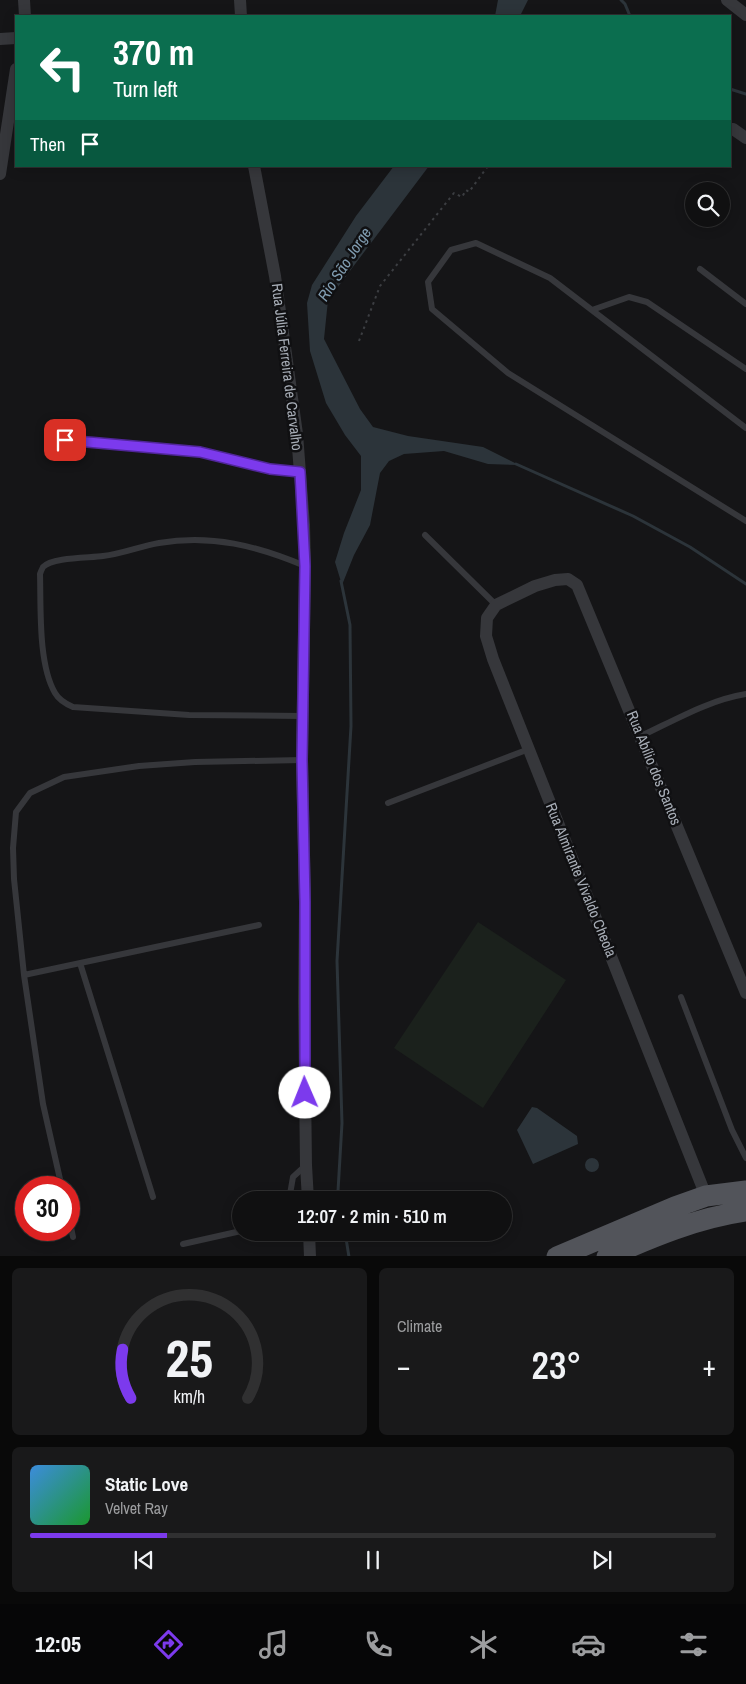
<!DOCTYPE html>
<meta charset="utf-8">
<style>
:root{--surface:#101011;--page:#19191a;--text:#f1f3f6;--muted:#9c9d9f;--line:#303031;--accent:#7c3aed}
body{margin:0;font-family:"Archivo Narrow",sans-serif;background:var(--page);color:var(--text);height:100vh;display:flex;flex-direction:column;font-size:19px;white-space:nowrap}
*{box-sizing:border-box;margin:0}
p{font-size:16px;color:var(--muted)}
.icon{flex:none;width:28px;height:28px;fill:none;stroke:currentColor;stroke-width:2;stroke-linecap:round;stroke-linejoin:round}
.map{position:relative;height:1256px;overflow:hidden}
.side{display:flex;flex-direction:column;gap:12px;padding:12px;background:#090909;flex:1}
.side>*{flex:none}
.top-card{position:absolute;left:15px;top:15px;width:716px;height:152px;border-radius:0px;box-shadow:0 2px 12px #0003,0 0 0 1px var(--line);background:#0b6e4f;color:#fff;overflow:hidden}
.tools{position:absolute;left:685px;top:182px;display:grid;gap:10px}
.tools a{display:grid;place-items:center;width:45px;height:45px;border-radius:50%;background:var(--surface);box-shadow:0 2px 12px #0003,0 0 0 1px var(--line);font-size:25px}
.speed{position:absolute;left:15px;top:1176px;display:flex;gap:10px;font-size:25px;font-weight:700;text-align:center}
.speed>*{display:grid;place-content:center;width:65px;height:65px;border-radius:50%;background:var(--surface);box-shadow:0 2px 12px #0003,0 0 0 1px var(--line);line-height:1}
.speed .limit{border:8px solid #d22;background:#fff;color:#111}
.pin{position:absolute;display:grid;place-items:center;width:42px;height:42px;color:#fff;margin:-21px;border-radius:10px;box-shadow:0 2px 8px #0006}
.me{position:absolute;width:55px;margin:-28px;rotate:359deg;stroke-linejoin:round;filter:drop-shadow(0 0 4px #0008)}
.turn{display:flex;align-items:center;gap:18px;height:105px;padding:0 15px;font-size:22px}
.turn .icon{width:65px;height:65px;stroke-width:2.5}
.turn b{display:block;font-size:35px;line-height:42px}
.then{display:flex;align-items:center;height:48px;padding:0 15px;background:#0003;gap:10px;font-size:19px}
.big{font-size:38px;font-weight:600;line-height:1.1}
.side .widget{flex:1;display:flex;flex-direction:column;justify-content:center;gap:8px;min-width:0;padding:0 18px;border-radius:8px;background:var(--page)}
.side .dial{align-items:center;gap:0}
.dial svg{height:130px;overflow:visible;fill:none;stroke:var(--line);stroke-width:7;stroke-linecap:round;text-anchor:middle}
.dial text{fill:var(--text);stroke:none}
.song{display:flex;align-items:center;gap:15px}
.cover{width:60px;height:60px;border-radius:8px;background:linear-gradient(135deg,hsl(210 70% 55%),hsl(130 70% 35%))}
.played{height:5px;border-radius:2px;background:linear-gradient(90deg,var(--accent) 20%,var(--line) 20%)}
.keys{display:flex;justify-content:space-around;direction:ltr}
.heat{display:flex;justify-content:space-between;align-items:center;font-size:28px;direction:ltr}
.side .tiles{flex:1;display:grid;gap:12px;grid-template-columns:1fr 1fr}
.widget:last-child{grid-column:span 2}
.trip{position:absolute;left:232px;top:1191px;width:280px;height:50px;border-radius:25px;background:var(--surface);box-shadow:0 2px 12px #0003,0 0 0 1px var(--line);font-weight:600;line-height:50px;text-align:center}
.dock{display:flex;height:80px;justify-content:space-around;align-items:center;background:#060607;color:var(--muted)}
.dock .icon{width:35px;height:35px}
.dock .selected{color:var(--accent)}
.dock b{font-size:22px;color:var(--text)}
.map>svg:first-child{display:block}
</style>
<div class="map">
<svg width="746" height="1257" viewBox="0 0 746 1257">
<rect width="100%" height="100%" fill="#151517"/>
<path fill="#1b211c" d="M478,922L566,980L483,1108L394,1048Z"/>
<path fill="#2c343a" d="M498,0H528L520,16H495Z
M394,166H429L328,300L324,339L360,409L373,427L408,436L483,447L519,465L488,464L444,451L404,454L389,461L380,473L370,525L354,555L342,585L335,562L344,533L361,490V456L345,435L326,403L310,351L307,303L312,285L356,216Z
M532,1107L537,1108L577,1136L578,1144L533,1164L517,1130Z
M585 1165a7 7 0 1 1 14 0a7 7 0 1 1-14 0Z"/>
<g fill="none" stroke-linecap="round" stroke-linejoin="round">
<path stroke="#2c343a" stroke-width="3" d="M621,0L625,4L630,16
M730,89L746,94
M516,464L633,516L690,547L746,584
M340,1200L338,1191L342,1123L337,961L351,726L350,625L341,581
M345,1232L349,1257"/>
<path stroke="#3c3e42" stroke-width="2" stroke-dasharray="2.5 4" stroke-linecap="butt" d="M359,341L380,286L454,193L462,197L466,190L469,192L488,166"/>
<path stroke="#36373b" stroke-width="6" d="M700,269L746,304
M592,310L629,297L647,302L746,369
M746,428L550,278L476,243L451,250L428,282L432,309L508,373L746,521
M65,440L201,452L271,469L300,472
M425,535L496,605
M303,716L189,715L73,707C66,704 59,700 55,693C38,664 41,607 40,574C41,571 42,569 43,567C52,557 90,558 103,556C122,554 141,546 159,543C212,534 257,546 305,566
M641,736C675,720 709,700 746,694
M388,803L529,749
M80,963L153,1197
M24,975L259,925
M681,997L732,1130L746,1158
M62,1188L43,1104L24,975L14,879L13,848L16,812L30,793L64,777L139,766L195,762L302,760
M289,1200L293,1177L305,1166
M69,1217L73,1237
M183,1244L241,1231"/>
<path stroke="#36373b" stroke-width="12" d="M24,0L25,16
M240,0L241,16
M727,0L746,15
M0,39L16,38
M733,129L746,138
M254,166L275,276L285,347L297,434L304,525L305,566L302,760L305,902L304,1002L306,1165L308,1200
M0,174L16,69
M706,1196L493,659L486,636L487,618L496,605L535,586L555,580L568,579L577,585L746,993
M309,1232L310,1257"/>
<path stroke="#52545a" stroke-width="21" d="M557,1257L675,1207L706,1196L746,1191
M607,1257C652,1237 697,1218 746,1211"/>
</g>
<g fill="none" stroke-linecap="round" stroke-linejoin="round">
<g stroke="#51269a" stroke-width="12">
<path id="route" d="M65,440L200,452L270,469L300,472L305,566L302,760L305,902V1093"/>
</g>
<use href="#route" stroke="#7c3aed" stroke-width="9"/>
</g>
<g text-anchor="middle" stroke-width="5" stroke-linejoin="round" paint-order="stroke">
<g font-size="15" fill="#a7adb6" stroke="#101012">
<text transform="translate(287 367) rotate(83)" y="5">Rua Júlia Ferreira de Carvalho</text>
<text transform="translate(654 768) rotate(68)" y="5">Rua Abílio dos Santos</text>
<text transform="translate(581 880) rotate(68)" y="5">Rua Almirante Vivaldo Cheola</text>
</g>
<g font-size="16" font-style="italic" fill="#809cb0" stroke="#101012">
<text transform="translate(344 264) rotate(-57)" y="6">Rio São Jorge</text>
</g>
</g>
</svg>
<div class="tools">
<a><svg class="icon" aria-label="search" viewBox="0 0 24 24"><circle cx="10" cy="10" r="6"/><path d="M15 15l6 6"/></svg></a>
</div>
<div class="speed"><div class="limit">30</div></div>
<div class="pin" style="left:65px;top:440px;background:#d93025"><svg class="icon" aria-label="arrive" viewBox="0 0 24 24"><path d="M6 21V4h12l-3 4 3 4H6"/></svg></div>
<svg class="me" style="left:305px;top:1093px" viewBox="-20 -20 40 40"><circle r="19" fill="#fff"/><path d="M0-13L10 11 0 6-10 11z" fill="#7c3aed"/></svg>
<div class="trip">12:07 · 2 min · 510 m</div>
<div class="top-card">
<div class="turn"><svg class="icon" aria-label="left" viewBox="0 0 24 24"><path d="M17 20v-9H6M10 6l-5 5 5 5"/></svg><div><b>370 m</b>Turn left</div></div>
<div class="then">Then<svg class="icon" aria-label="arrive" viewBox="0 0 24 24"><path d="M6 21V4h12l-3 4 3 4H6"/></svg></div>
</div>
</div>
<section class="side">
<div class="tiles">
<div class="widget dial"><svg viewBox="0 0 100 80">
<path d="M14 69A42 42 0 1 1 86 69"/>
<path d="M14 69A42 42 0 0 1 9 39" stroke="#7c3aed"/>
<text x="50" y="56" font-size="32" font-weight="700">25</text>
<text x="50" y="72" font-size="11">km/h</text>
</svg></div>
<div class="widget"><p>Climate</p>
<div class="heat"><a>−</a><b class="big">23°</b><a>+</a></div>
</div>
<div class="widget">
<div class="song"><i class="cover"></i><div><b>Static Love</b><p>Velvet Ray</p></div></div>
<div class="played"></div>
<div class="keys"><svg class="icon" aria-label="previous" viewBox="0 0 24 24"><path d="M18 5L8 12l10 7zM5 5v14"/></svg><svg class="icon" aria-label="pause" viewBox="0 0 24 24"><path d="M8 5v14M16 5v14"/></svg><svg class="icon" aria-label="next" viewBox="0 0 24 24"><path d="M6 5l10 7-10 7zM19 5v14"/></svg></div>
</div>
</div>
</section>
<nav class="dock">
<b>12:05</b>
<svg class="icon selected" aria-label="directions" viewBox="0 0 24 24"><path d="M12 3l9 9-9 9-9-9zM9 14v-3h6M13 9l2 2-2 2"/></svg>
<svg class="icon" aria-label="music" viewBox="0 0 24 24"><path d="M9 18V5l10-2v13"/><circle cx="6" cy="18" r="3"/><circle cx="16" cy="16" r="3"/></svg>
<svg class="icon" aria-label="phone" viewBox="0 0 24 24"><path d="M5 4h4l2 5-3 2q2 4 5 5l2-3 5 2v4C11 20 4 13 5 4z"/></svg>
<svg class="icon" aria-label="climate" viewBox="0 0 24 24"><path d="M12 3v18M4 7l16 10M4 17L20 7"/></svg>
<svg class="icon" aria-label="car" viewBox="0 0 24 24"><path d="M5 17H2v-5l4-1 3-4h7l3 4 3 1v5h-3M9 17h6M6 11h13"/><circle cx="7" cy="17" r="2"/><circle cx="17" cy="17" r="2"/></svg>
<svg class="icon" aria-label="filters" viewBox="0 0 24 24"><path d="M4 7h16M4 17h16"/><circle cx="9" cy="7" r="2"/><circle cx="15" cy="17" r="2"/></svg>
</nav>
